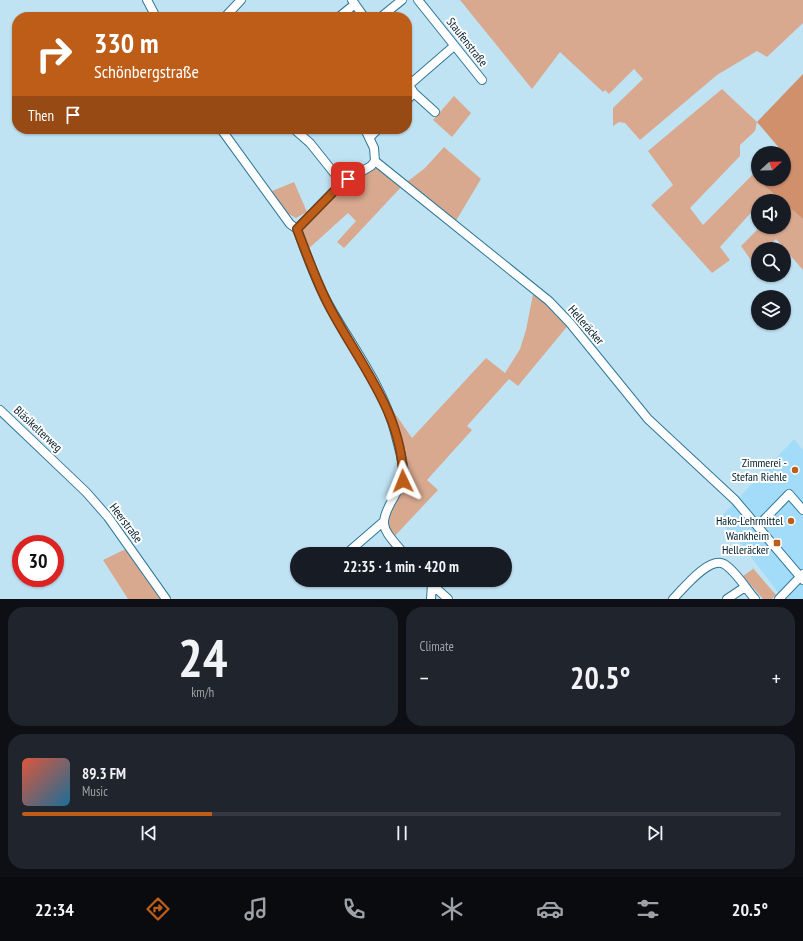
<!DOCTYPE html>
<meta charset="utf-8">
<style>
:root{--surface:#171b24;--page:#20242c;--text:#f1f3f6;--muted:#9ea1a6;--line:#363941;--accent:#bd5d18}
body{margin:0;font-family:"PT Sans Narrow",sans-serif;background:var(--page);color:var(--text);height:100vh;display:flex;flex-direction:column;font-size:15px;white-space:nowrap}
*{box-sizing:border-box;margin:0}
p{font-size:13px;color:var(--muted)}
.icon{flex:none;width:22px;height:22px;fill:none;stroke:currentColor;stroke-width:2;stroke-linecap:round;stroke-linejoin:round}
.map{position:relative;height:599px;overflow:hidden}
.sheet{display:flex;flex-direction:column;gap:8px;padding:8px;background:#0d0f14;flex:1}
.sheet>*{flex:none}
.guide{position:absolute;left:12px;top:12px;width:400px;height:122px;border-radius:16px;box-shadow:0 1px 3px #0004;background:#bd5d18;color:#fff;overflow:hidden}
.needle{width:26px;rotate:68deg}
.fabs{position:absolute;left:751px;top:146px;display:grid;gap:8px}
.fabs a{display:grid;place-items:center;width:40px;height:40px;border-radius:50%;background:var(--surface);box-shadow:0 1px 3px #0004;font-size:20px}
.speed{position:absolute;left:12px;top:535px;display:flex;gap:8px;font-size:20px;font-weight:700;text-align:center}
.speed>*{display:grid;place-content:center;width:52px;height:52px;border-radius:50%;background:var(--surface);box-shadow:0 1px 3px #0004;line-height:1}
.speed .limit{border:6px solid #d22;background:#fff;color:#111}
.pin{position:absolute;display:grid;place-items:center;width:34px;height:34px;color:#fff;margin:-17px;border-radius:8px;box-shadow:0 2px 6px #0006}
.me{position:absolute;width:44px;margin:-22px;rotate:358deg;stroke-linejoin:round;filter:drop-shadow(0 0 3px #0008)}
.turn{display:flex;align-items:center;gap:14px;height:84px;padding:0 16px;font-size:18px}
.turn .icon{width:52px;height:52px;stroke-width:2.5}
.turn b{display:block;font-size:28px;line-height:34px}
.then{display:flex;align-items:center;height:38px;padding:0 16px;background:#0003;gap:8px;font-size:15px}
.big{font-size:30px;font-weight:800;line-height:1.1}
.sheet .card{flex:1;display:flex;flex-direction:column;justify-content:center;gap:6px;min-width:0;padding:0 14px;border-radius:16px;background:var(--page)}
.sheet .dial{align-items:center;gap:0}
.dial b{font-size:52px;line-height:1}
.song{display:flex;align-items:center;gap:12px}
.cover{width:48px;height:48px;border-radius:6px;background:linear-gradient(135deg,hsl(10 70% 55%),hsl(200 70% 35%))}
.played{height:4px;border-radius:2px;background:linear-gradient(90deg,var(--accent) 25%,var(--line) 25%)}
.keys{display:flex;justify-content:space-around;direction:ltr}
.heat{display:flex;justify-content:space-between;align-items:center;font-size:22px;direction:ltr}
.sheet .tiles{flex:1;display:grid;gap:8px;grid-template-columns:1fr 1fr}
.card:last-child{grid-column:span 2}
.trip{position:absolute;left:290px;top:547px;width:222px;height:40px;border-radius:20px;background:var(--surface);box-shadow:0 1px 3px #0004;font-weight:800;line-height:40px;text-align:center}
.dock{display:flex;height:64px;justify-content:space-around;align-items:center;background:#090b0e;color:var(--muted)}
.dock .icon{width:28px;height:28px}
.dock .current{color:var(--accent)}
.dock b{font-size:18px;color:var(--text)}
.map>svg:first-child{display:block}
</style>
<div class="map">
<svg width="803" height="599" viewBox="0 0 803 599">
<rect width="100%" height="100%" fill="#c0e3f4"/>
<path fill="#a2dcf9" d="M794,439L803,450V599H783L742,545L718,520Z"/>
<path fill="#d8a98f" d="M460,0H803V23L767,57L757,51L717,75L640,140L625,123L619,122L613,126V108L643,79L634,69L609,94L605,90L603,92L560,52L532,89Z
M722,89L757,122L755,131L740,145V156L690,208L703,225L758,169V179H767L763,185L781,201H758V209L756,207L720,247L730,260L712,273L651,205L673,185L648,151Z
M454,96L471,113L452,137L433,120Z
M444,147L481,179L454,224L404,184L344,248L337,242L356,221L348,213L306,251L297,229L342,183L375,161L404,184L425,168Z
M294,182L307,212L296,218L287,213L272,191Z
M784,203L803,219V270L776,239L766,249H758V258L753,263L741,246L760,227H784Z
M534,289L570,323L518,386L509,379L467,426L472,430L427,480L438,490L392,539L383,522L403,481V465L380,392L412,438L486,358L505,373L520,349L526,330Z
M130,547L163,599H128L103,560Z
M752,567L776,595L772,599H763L743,576L753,569Z"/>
<path fill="#d0906c" d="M803,74V219L763,185L767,179H784V158L786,156L757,122Z"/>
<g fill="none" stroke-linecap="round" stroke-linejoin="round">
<g stroke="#2f7898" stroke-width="10">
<path id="minor" d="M147,0L156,17
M352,0L364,17
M418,0L482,80
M225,17L241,0
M339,17L355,4
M381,17L402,0
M407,82L414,93L435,112
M409,85L454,46
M407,100L414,93
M221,129L290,224L297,229
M294,129L310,143L342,183
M370,137L378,129
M375,161L549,301L570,323L648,419L735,500L803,580
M297,229C307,255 316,283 330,307C353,348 385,389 396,436C399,449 406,468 403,481C401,486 396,492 394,497C376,527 384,529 404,554
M297,229L342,183L371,166L375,161L374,148L365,129
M0,410L86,492L108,517L166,599
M758,526L789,494L803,510
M346,554L383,522
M427,580L448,599
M431,599L432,584
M673,599C683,589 709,556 724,564C736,571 746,589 755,599
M727,599L745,587
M779,599L803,574"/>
</g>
<use href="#minor" stroke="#fff" stroke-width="8"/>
</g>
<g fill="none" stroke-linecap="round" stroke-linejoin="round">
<g stroke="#7b3c10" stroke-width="10">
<path id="route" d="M348,179L342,183L297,229C307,255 316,281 329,306C358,362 404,414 403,481"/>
</g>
<use href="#route" stroke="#bd5d18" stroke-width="7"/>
</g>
<g fill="#bd5d18" stroke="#fefefe" stroke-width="1.5">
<circle cx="795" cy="470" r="4"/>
<circle cx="791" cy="521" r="4"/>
<rect x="773" y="539" width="8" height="8" rx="2"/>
</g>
<g text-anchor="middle" stroke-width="4" stroke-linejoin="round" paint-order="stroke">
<g font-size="12" fill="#001e2b" stroke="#fefefe">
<text transform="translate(467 42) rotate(52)" y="4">Staufenstraße</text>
<text transform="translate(586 325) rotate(49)" y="4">Helleräcker</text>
<text transform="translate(38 429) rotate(43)" y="4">Bläsikelterweg</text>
<text transform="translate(126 523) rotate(53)" y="4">Heerstraße</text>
</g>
<g font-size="12" fill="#001e2b" stroke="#fefefe" text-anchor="end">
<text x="787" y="467">Zimmerei -<tspan x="787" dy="14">Stefan Riehle</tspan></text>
<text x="783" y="525">Hako-Lehrmittel</text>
<text x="769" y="540">Wankheim<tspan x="769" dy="14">Helleräcker</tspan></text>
</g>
</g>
</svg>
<div class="fabs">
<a><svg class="needle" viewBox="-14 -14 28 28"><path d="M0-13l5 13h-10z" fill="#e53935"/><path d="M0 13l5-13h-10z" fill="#9ea1a6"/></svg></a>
<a><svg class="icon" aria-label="sound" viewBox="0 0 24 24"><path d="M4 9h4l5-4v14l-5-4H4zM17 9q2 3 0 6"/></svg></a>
<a><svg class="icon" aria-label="search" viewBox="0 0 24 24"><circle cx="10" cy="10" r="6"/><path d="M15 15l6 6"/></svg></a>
<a><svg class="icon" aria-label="layers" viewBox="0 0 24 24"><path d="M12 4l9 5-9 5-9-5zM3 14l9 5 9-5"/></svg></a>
</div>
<div class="speed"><div class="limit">30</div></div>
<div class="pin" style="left:348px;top:179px;background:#d93025"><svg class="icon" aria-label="arrive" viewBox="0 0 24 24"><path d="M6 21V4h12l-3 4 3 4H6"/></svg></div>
<svg class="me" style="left:403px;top:481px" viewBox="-20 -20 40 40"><path d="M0-17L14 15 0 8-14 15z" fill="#bd5d18" stroke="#fff" stroke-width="4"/></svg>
<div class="trip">22:35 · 1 min · 420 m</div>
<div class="guide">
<div class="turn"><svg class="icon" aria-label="right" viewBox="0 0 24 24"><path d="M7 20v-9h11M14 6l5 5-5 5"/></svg><div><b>330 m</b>Schönbergstraße</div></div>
<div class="then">Then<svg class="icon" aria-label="arrive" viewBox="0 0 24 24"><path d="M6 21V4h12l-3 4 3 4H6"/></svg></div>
</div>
</div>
<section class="sheet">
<div class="tiles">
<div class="card dial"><b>24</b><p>km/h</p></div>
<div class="card"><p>Climate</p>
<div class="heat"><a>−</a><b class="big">20.5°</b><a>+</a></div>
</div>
<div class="card">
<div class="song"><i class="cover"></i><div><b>89.3 FM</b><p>Music</p></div></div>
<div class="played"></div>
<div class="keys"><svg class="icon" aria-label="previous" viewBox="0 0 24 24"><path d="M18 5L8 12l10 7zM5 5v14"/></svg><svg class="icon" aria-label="pause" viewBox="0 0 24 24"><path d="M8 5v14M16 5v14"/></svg><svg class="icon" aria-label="next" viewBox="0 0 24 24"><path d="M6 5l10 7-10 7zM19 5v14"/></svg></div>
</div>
</div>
</section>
<nav class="dock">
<b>22:34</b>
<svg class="icon current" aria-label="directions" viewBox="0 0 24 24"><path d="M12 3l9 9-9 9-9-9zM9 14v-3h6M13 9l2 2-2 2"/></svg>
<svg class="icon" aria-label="music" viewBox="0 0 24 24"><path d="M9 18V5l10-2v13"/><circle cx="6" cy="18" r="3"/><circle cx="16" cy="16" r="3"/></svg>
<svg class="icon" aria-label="phone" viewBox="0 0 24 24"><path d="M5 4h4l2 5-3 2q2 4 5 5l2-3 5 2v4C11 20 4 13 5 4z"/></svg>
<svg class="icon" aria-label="climate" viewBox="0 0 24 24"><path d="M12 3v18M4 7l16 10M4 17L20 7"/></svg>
<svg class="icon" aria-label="car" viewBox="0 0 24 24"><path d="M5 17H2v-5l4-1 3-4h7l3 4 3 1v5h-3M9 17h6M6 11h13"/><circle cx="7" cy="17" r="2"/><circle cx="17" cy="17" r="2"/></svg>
<svg class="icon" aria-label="filters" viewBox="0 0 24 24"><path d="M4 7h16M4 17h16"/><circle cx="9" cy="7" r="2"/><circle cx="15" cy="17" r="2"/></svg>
<b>20.5°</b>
</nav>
